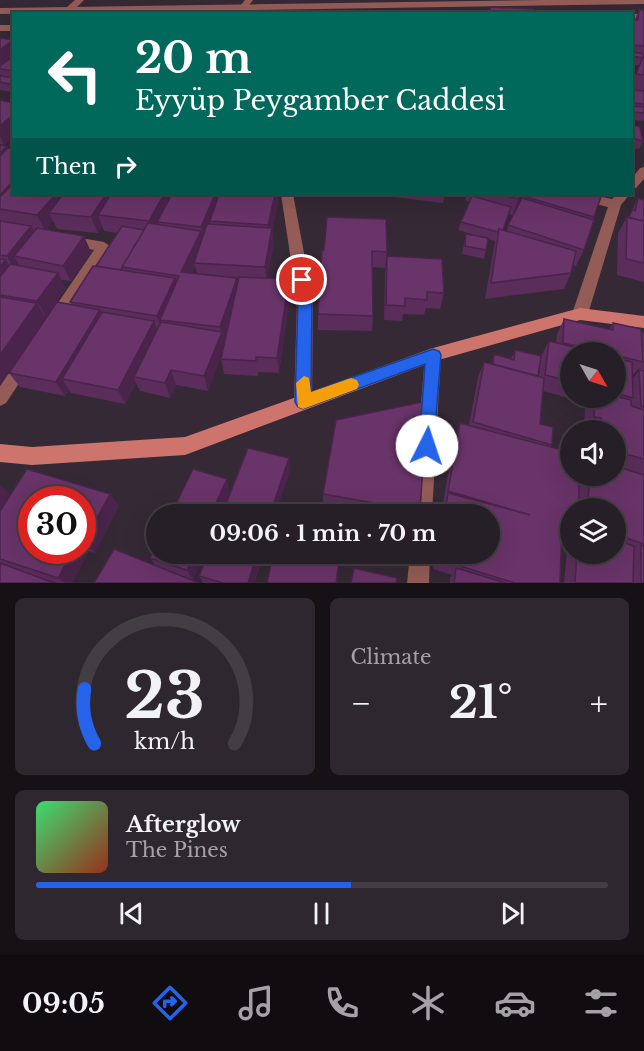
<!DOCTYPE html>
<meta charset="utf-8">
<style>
:root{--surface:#271f27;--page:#2f272f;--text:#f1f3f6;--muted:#a4a2a7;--line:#433d44;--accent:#2563eb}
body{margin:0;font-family:"Libre Baskerville",serif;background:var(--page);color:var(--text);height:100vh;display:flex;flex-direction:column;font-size:22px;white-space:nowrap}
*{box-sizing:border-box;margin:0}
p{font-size:20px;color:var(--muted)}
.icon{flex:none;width:33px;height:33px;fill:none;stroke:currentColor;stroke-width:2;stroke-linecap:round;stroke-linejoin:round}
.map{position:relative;height:583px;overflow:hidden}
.drawer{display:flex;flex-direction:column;gap:15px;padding:15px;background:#151115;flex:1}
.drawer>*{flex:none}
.hud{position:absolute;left:12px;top:12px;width:621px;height:183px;border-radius:0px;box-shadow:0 6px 24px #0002,0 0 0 2px var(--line);background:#00695c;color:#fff;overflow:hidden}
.needle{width:39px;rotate:129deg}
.fabs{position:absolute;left:560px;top:342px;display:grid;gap:12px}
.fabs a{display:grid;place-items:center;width:66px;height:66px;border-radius:50%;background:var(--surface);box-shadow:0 6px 24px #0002,0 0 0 2px var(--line);font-size:30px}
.speed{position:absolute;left:18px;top:486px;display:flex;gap:12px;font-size:30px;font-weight:700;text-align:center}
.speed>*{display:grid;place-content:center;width:78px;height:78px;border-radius:50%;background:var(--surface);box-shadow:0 6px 24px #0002,0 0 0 2px var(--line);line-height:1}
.speed .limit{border:9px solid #d22;background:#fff;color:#111}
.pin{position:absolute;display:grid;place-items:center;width:51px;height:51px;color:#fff;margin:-26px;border:3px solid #fff;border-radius:50%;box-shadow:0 2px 6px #0007}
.me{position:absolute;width:66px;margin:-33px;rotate:4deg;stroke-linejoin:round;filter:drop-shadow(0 0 4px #0008)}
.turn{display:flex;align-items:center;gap:21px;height:126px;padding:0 24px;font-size:27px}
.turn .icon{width:78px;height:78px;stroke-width:2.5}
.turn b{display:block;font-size:42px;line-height:51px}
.then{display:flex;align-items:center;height:57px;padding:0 24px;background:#0003;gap:12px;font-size:22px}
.big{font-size:45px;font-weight:700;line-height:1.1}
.drawer .tile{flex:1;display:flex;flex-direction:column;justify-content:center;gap:9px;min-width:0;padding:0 21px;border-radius:9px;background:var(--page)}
.drawer .dial{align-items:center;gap:0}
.dial svg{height:156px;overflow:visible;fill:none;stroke:var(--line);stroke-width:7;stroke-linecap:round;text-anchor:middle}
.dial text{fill:var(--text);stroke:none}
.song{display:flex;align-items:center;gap:18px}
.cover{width:72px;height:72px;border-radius:9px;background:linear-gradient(135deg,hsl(140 70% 55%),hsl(10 70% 35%))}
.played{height:6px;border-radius:3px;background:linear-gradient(90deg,var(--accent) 55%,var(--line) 55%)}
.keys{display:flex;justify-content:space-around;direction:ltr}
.heat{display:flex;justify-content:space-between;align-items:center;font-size:33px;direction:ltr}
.drawer .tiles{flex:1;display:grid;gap:15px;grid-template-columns:1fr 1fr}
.tile:last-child{grid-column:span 2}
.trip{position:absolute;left:146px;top:504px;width:354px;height:60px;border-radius:30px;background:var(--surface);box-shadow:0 6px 24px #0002,0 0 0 2px var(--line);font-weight:700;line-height:60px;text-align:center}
.dock{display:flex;height:96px;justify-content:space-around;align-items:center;background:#100c10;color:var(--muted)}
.dock .icon{width:42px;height:42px}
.dock .active{color:var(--accent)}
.dock b{font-size:27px;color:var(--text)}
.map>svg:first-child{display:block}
</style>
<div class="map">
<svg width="644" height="583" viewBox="0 0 644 583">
<rect width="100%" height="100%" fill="#342934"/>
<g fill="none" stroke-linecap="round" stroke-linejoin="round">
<path fill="#945c57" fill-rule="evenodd" d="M75,0H84L73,11H67V7Z
M245,0H253L247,8H241L240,6Z
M644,167V179L636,188L632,189V178L640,168Z
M281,194H293L313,301L312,402L309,407L303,410L297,407L294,402L297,301Z
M566,194H588L612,199L617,194H630L621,205L588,314L585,318H575L572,314L608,207L567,197Z
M69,236L104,242L111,247L61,323H49L47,319L94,250L64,244L62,241Z
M433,348L439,350L441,355L432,514H412L425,355L427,350Z
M24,357L30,359L32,364L6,403L0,406V384L18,359Z
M410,554H430L429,583H407Z"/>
<path fill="#945c57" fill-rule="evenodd" d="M545,0H644V4L0,14V8Z
M632,14H644V20H632Z
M0,25H14V31H0Z"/>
<path fill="#cd756d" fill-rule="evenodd" d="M580,308L644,316V328L580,320L435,361L185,455L32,465L0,462V444L32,447L185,437L433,348Z"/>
</g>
<path fill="#5a2d5a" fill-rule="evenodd" d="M639,10H644V119L643,121L632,120V90H636L632,89V84L639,65H632V19H635Z
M0,39L13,40L14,91L13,92L0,90V77L1,76L0,74Z
M0,100L14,103V136L4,145L0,144Z
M632,125L643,141L639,149L633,148L632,153Z
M0,145L7,146L8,148L14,194L279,201L272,229L274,244L267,278L290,295L279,373L258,372V376L224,374L221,359V357L208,391L176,385L170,398L140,391L136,383L125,404L71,393L69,390L65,396L20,387L9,373L0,386ZM53,221L57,229L98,233L102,226L104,231L118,233L96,266L70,302L72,305L46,319L44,316L46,317L66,288L61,280L71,281L91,252L46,230ZM195,266L197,273H192Z
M342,194H367V196Z
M370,194H445L443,203Z
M466,194H523L513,215L509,214L503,230L507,231L508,225L524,194L594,217L584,250L576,266L573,265L571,273L564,289L485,299L495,241L488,239L486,250L484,259L462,254L466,234L484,238L458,230L461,222L469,202L465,200Z
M604,194H618L617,196Z
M638,198L644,200V282L617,275L618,233L627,217H628L632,210Z
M322,250L387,252L385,268L372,267L373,316L372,331L318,330V314Z
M387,256L444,293L440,309L426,308L424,315L403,314L402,321L384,320L385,272Z
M564,319L609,329L613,323L642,334L644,331V583H564L568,540L567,541L562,539L560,583H450V578L452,575L433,569L435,554H489V514H442L444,503H443L455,436L460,423L469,425L478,377L484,362L491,364L494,354L511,359L515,350L539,376L541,356L549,341L556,343L557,334ZM570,352H615V398H570ZM639,368V371L632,379V376ZM543,391L587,403L585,405L584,430H615V476H581L579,491L550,447L552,445L540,424ZM570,508H615V554H570Z
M27,469L110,494L119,506L95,553L89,551L72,583H58L27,573L54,583H0V485L10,495L9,497ZM32,500H82V550H32Z
M323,494L420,511L419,514H369L323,506Z
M156,554H204L193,580L156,566L150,558Z
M208,554H264L254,583H203L199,576Z"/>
<path fill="#4a244a" d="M14,40V59L0,69V50Z
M14,80V91L13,92L9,84Z
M14,114V136L4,145L0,137V126Z
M7,146L14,159L0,177V153Z
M14,180V194L0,209V195Z
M56,194H76L49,213L53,221L45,231L37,215Z
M106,194H122L98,215L102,226L98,233L91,217Z
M164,194H176L157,222L159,228L154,237L149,221Z
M215,194H224L210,221L211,227L204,243L201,227Z
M275,194H278L279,201L272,229L274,244L266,283L265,267L270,241L268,225Z
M521,194H523L513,215L518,199Z
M31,226L40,242L14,256L20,267L16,272L7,256Z
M201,231L205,247L194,263L195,266L185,287L181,272Z
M84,236L91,252L71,281L63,266Z
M6,260L15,276L0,294V266Z
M58,273L66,288L46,317L37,301Z
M175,278L180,294L160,320L163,329L162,331L157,316Z
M237,278L240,294L224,342L225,348L208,391L204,376L221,333L220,327Z
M289,279L290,295L279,373L277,358Z
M37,303L46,319L0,386V355Z
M100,310L107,326L62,379L69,390L65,396L56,382Z
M154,321L160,337L134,377L136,383L125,404L118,390Z
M171,370L176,385L170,398L165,383Z
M289,458L290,471L276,514H270Z
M227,479L230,492L221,514H211Z
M0,485L10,495L0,513Z
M110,494L119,506L95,553L84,542Z
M82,545L89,551L72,583H65L58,578L73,550H82Z
M194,554H204L193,580L187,570Z
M257,554H263L254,583H248Z"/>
<path fill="#693469" stroke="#4a244a" stroke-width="1.5" d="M490,7L534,9L535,14H491Z
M539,10L579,14H540Z
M639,10H644V46L632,45V19L638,20Z
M1,38L13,40L0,50V39Z
M632,52L644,54L643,58L632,56Z
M644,54V75L636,74Z
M14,56V71L0,69V66Z
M1,76L14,78V80L9,84L0,82V77Z
M632,90L644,91V104L632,103Z
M0,100L14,103V114L0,126Z
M632,106L644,107V113L632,112Z
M632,125L640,127L643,141L634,139V137H632Z
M632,137H634L633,151L632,150Z
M0,145L7,146L0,153Z
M8,148L14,149V180L0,195V156Z
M14,183V194H56L37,215L0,209V197Z
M63,194H106L91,217L49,213Z
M111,194H164L149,221L98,215Z
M172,194H215L201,227L157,222Z
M219,194H275L268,225L210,221Z
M499,194H521L518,199Z
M524,194H602L594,217L523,196Z
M472,196L511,207L503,230L499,229L498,232L461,222Z
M522,198L594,220L584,250L508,225Z
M638,198L644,200V221L629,218L632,210L635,211Z
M327,217L386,219L387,252L372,251L373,316L318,314L322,250H324Z
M627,217L644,221V263L626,259Z
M0,221L31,226L7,256L0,255Z
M148,223L201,231L181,272L237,278L220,327L160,320L179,276L122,267Z
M207,224L272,228L265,267L194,263Z
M122,226L144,230L122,267V270L96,266Z
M37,228L84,236L63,266L14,256Z
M499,229L576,251L571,273L491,283Z
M466,234L488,238L486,250L465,246Z
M387,256L442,259L444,293L427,292V300L405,298V306L386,305Z
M0,259L6,260L0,266Z
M10,264L58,273L37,301L0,295V277Z
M93,266L175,278L157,316L70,302Z
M239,277L289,279L277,358L256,357V361L221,359Z
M0,297L37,303L0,355Z
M57,302L100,310L56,382L9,373Z
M102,312L154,321L118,390L62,379Z
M564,319L613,330V323L641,329L643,362L615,355V352H604L563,343Z
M161,322L222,332L204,376L171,370L165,383L134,377Z
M549,341L594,352H570V381L545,375Z
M515,350L541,356L538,376L493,364L494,354L514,360Z
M615,358L632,362L633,398L615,393Z
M484,362L544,378L540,424L553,427L552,445L473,422Z
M639,370L644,371V407L641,406Z
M615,396L631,400V406L644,410V459L626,454V460L615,457V430H601V418L594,417L595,398H615Z
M427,401L420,511L323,494L336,420Z
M460,423L570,452V476H579V508H570V527L562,525L560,583H515L438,559L439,554H489V514H445L448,493L530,515L448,491Z
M248,448L289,458L270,514H222Z
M615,466L644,475V544L615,534V508H587L590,476H615Z
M27,469L110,494L84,542H82V500H32V550H73L58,578L0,559V511Z
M193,469L227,479L211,514H171Z
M283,502L345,511L344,514H281Z
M615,540L634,546L633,583H575L577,554H615Z
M641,545L644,546V583H641Z
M156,546V554H194L187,570L150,558Z
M114,549L199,583H94Z
M208,554H257L248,583H223L199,576Z
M273,554H340L336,583H267Z
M0,563L54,583H0Z
M354,568L397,578L396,583H351Z
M456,568L506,583H454Z"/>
<path fill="#2563eb" stroke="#184099" stroke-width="1.5" d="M302,275L308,280L312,301L311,392L433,349L439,351L441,355L433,452L427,454L421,452L419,446L425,364L303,409L298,407L295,402L298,301L295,280Z"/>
<path fill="#f59e0b" d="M304,376L309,378L311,392L351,378L357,380L359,385L357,389L303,409L298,407L296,383Z"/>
</svg>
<div class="fabs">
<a><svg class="needle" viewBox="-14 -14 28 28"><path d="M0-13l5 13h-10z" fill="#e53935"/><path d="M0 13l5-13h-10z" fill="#a4a2a7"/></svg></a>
<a><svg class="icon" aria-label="sound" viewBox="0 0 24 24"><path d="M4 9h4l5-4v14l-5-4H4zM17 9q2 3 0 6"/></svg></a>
<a><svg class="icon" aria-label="layers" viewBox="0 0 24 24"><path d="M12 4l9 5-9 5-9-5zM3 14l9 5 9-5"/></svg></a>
</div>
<div class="speed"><div class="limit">30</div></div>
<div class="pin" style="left:302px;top:280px;background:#d93025"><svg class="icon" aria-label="arrive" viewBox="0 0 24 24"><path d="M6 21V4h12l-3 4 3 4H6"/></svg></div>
<svg class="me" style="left:427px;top:446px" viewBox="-20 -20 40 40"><circle r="19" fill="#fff"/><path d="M0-13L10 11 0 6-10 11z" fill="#2563eb"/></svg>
<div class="trip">09:06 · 1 min · 70 m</div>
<div class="hud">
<div class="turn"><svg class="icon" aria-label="left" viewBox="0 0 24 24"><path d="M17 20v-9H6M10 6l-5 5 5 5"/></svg><div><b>20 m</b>Eyyüp Peygamber Caddesi</div></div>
<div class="then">Then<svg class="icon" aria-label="right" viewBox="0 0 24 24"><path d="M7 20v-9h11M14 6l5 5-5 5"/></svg></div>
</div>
</div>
<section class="drawer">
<div class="tiles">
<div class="tile dial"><svg viewBox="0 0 100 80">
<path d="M14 69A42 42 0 1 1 86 69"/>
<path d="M14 69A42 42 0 0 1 9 41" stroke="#2563eb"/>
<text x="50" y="56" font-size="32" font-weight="700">23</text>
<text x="50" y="72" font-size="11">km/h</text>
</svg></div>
<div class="tile"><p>Climate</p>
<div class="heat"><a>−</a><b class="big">21°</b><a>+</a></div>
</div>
<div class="tile">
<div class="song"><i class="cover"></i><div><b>Afterglow</b><p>The Pines</p></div></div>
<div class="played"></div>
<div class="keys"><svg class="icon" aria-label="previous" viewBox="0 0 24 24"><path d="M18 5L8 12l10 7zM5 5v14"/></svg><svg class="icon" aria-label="pause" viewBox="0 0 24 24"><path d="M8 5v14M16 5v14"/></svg><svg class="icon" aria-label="next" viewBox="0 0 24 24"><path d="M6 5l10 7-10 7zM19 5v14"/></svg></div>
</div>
</div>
</section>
<nav class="dock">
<b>09:05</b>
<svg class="icon active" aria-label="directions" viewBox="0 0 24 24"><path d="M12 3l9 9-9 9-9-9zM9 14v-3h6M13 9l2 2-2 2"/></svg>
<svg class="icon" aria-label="music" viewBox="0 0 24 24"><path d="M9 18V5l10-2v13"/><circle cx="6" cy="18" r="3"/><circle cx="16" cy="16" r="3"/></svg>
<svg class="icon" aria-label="phone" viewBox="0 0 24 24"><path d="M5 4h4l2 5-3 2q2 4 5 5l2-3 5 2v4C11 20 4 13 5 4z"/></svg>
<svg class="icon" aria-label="climate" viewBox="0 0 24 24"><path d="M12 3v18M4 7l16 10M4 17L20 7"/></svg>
<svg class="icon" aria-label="car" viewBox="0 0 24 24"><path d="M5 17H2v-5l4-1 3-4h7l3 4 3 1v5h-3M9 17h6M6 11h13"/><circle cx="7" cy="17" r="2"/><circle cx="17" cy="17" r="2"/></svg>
<svg class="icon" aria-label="filters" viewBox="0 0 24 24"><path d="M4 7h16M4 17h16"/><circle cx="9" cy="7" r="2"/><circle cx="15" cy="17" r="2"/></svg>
</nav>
